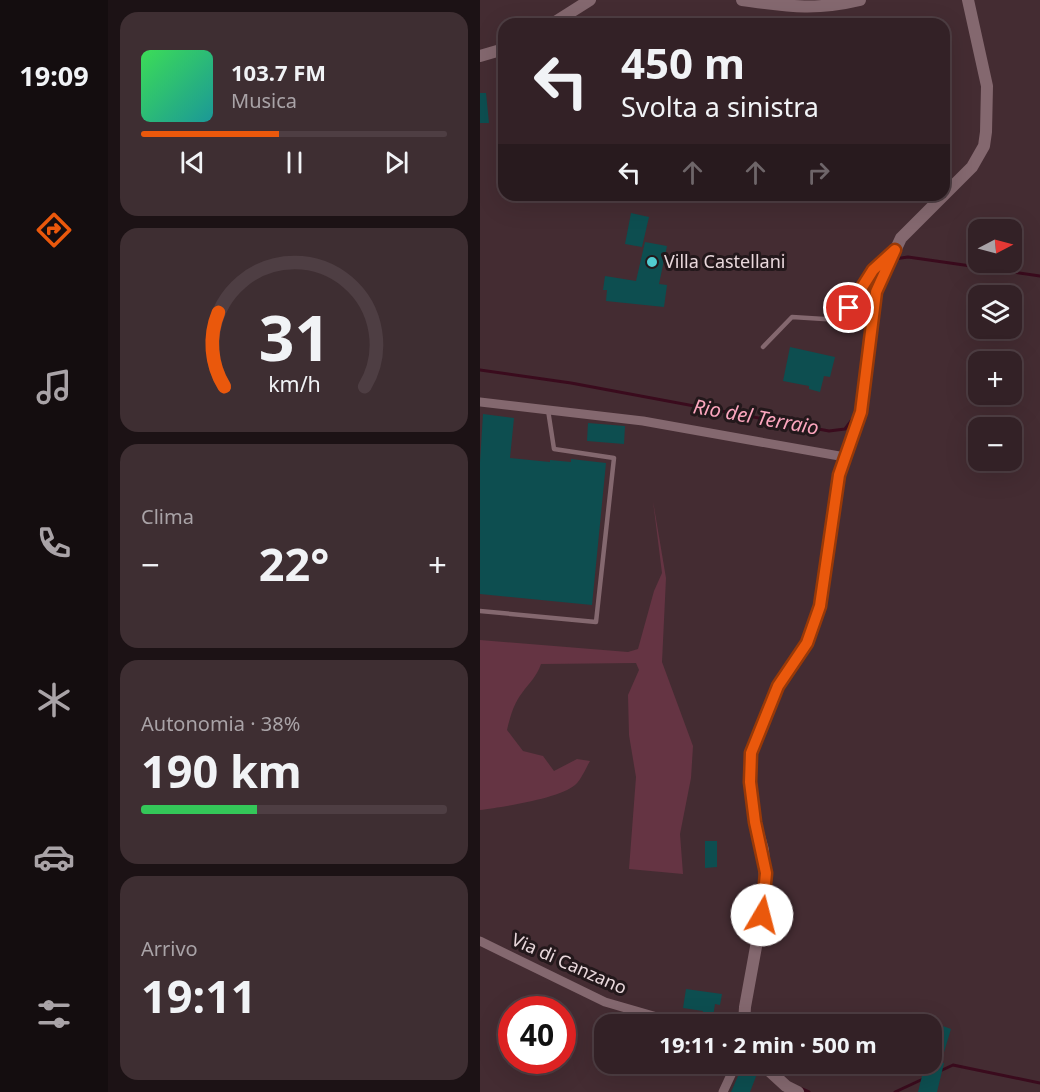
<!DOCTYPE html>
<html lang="it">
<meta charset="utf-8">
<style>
:root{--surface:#332126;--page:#3e2e32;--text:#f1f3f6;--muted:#a9a3a7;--line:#4e3e43;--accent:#ea580c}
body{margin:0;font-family:"Noto Sans",sans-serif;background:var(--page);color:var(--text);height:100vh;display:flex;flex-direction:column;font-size:22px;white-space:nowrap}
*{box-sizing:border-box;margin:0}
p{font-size:20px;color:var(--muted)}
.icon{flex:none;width:33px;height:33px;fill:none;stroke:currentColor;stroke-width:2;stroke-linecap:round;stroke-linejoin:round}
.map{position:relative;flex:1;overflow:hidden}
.sheet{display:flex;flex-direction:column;gap:12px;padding:12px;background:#1c1215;width:372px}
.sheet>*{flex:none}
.guide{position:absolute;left:18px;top:18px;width:452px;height:183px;border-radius:18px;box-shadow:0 6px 24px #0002,0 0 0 2px var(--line);background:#332126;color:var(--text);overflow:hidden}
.needle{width:39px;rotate:84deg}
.controls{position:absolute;left:488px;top:219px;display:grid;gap:12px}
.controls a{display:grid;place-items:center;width:54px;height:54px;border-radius:12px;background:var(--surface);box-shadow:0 6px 24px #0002,0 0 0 2px var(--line);font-size:30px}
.speed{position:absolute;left:18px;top:996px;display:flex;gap:12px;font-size:30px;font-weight:700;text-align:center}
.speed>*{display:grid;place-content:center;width:78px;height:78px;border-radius:50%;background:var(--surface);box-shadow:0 6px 24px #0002,0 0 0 2px var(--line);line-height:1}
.speed .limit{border:9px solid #d22;background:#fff;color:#111}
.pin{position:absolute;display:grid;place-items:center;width:51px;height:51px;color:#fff;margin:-26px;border:3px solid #fff;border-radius:50%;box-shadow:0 2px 6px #0007}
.me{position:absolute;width:66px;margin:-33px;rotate:8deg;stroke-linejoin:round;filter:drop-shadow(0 0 4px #0008)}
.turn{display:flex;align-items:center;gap:21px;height:126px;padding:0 24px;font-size:27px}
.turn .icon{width:78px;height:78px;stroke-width:2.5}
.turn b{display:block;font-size:42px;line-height:51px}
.lanes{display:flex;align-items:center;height:57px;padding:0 24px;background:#0003;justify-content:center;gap:30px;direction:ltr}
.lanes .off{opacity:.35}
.big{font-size:45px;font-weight:700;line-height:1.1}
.sheet .card{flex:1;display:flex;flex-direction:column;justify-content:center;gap:9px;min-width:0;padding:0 21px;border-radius:18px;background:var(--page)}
.sheet .dial{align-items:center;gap:0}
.dial svg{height:156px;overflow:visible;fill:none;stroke:var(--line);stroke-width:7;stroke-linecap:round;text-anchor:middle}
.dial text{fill:var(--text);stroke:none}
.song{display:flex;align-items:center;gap:18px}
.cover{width:72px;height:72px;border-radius:9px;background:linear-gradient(135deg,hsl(130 70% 55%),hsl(180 70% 35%))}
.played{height:6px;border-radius:3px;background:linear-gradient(90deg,var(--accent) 45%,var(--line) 45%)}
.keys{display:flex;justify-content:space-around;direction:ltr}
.heat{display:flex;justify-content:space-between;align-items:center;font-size:33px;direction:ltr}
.charge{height:9px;border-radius:4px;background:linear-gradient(90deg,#34c759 38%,var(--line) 0)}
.trip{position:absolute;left:114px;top:1014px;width:348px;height:60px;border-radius:18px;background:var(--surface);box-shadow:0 6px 24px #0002,0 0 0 2px var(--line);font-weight:700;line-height:60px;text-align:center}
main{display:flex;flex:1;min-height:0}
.menu{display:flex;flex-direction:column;width:108px;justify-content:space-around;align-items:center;background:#140d0f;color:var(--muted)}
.menu .icon{width:42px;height:42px}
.menu .selected{color:var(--accent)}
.menu b{font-size:27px;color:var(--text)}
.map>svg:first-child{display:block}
</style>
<main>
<nav class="menu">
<b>19:09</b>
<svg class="icon selected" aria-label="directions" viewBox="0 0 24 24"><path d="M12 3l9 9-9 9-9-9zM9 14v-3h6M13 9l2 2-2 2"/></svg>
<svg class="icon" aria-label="music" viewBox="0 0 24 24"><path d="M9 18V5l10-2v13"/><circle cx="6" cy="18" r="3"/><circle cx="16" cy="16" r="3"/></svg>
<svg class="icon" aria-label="phone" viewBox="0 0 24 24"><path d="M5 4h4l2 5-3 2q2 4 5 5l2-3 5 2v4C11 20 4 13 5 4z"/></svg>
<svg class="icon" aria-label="climate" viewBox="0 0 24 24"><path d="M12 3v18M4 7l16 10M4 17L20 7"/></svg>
<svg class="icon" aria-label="car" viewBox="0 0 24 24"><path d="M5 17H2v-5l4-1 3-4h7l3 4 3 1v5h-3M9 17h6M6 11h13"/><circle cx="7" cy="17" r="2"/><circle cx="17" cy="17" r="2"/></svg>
<svg class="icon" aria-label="filters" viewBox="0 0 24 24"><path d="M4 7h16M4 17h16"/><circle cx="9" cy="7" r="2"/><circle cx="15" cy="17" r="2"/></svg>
</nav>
<section class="sheet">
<div class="card">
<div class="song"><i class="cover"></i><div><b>103.7 FM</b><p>Musica</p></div></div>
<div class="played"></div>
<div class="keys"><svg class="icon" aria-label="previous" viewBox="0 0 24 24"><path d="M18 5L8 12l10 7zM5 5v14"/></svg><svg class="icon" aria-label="pause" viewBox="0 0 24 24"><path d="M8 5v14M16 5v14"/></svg><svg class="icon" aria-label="next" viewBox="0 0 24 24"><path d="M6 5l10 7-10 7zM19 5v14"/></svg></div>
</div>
<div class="card dial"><svg viewBox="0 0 100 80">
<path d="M14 69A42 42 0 1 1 86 69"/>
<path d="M14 69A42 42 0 0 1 11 31" stroke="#ea580c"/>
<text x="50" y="56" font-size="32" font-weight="700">31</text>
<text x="50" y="72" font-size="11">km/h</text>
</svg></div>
<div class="card"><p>Clima</p>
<div class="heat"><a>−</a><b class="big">22°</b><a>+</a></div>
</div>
<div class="card"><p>Autonomia · 38%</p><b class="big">190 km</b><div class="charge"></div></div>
<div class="card"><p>Arrivo</p><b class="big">19:11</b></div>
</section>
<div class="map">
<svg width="560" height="1092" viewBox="0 0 560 1092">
<rect width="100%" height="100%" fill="#442c32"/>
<path fill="#653443" d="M173,501L186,578L182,662L213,746L211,778L200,834L203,874L149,869L156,777L149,735L148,695L159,670L156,663L61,664C57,676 50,682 42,693C34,703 30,717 27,730L43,751L63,756L74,771L97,759L110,761C106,768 101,780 95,785C78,799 22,807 0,810V640L148,652L158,649L174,591L182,573Z"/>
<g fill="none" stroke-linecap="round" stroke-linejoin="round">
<path stroke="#3a0b1d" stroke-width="3" d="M414,259L428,257L560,276
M0,370L91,383L349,431L365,429L374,417
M460,1071L473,1065L560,1083
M322,1089L329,1092
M415,1092L443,1079"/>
</g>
<path fill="#0d4e50" d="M0,93H6L9,123H0Z
M151,213L169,217L162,247L145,244Z
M165,242L187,246L179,284L187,285L184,307L126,301L127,290H123L125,276L156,281Z
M310,347L355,357L350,377L344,376L340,392L329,389V386L303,381Z
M3,414L34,418L30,458L70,462V460L91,462V459L126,463L112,605L0,594V462Z
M108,423L145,426L144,444L107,441Z
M225,841H237V867L225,868Z
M206,989L242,994L240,1005L235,1004L232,1024L221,1022L223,1011L203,1008Z
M460,1025L471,1029L461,1062L464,1063L457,1092H438L445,1064H452V1054Z
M262,1067L277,1074L270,1092H251Z"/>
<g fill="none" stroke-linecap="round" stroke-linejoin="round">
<path stroke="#84686f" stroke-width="4.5" d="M283,347L312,317L360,320L393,270L409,256
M0,611L116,622L134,458L74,449L68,410"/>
<path stroke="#84686f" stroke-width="9" d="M0,402L163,421L365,457
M0,941L125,1002L201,1024
M243,1092L256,1064"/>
<path stroke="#84686f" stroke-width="12" d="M262,0C307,6 334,11 380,0
M72,24L110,0
M0,56L24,49
M264,1024L265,1007L286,892L283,850L275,822L270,782L271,753L298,686L327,643L340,606L359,475L381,412L396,292L421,238L492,167L504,146L506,132L507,86L488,0
M282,1064L306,1086L318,1092"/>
</g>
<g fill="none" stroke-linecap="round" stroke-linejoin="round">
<g stroke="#983908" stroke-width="15">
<path id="route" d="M282,915L286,873L275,822L270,782L271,753L298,686L327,643L340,606L359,475L381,412L396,292L415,250L393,270L369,308"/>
</g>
<use href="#route" stroke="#ea580c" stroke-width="10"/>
</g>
<circle fill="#52ccd0" stroke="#23181b" stroke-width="2" cx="172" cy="262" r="6"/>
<g text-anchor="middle" stroke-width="6" stroke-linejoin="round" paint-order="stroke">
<g font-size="18" fill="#e9d8dc" stroke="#23181b" text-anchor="start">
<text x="184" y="268">Villa Castellani</text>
</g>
<g font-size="18" fill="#e9d8dc" stroke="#23181b">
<text transform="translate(89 964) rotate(24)" y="6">Via di Canzano</text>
</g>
<g font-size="20" font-style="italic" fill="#fca6be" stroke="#23181b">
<text transform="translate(276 417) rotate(10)" y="7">Rio del Terraio</text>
</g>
</g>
</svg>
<div class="controls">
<a><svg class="needle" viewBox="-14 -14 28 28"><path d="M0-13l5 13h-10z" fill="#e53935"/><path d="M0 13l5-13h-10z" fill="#a9a3a7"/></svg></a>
<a><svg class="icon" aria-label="layers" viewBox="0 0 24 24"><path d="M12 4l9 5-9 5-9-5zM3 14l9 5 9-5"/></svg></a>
<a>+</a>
<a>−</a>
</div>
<div class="speed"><div class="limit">40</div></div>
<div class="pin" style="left:369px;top:308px;background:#d93025"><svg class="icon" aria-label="arrive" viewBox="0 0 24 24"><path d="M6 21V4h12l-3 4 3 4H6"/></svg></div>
<svg class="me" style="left:282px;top:915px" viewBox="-20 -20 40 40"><circle r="19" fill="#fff"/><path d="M0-13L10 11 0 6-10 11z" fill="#ea580c"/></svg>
<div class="trip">19:11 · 2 min · 500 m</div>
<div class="guide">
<div class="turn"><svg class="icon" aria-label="left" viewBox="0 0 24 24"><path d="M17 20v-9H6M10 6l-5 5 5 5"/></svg><div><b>450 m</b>Svolta a sinistra</div></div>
<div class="lanes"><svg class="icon" aria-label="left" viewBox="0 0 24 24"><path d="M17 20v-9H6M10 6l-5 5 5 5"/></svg><svg class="icon off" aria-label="ahead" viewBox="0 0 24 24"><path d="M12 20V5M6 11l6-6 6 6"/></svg><svg class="icon off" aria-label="ahead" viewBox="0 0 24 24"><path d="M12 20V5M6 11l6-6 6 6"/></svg><svg class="icon off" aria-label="right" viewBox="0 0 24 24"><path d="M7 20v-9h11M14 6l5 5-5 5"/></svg></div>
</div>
</div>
</main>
